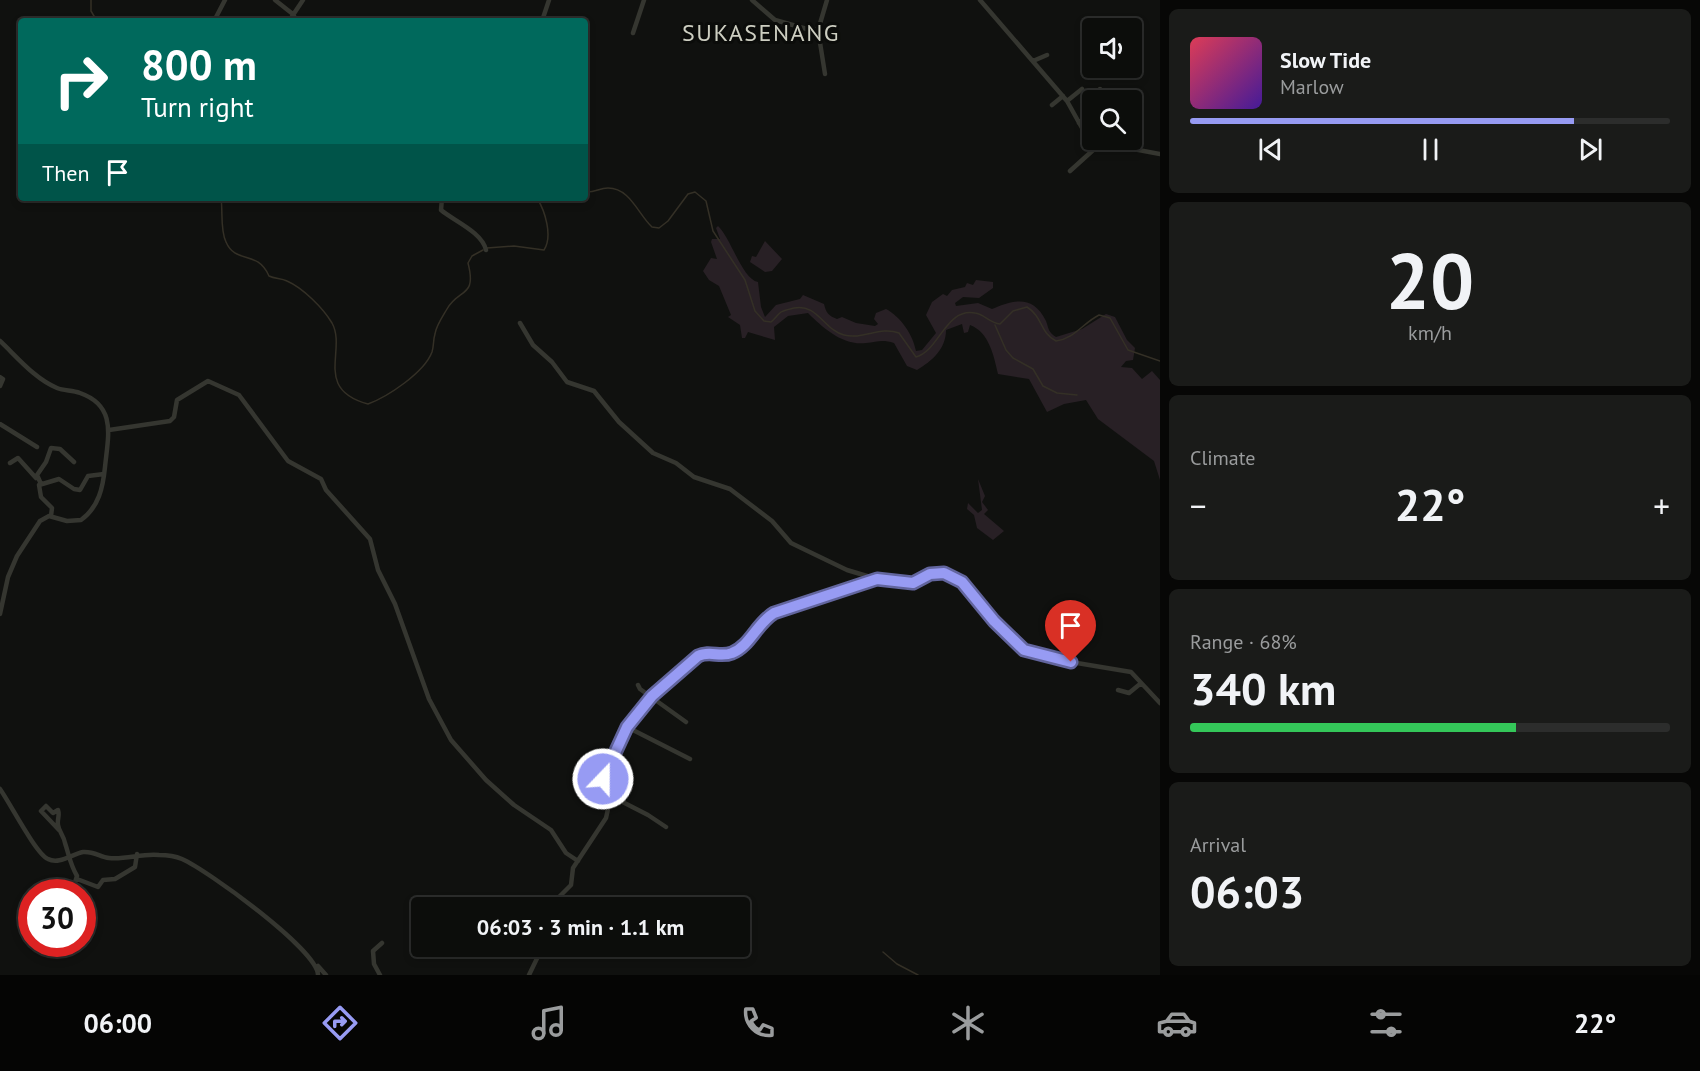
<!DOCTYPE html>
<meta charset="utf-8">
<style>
:root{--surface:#0c0d0b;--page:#1a1b19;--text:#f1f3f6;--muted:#9a9c9d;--line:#2c2d2c;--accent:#979bf3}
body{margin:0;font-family:"PT Sans",sans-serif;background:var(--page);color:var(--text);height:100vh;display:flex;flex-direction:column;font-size:22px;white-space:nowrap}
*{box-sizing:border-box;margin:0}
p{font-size:20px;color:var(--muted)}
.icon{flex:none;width:33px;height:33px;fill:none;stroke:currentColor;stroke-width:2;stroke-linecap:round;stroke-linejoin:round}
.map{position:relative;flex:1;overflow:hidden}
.side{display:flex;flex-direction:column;gap:9px;padding:9px;background:#070706;width:540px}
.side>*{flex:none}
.guide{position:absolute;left:18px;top:18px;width:570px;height:183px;border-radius:6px;box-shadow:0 3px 9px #0003,0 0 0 2px var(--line);background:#00695c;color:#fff;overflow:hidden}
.buttons{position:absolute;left:1082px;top:18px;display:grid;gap:12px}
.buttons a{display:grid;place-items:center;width:60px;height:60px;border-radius:6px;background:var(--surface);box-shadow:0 3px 9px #0003,0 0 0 2px var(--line);font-size:30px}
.speed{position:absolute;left:18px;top:879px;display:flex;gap:12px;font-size:30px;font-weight:700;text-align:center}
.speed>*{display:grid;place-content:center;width:78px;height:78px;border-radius:50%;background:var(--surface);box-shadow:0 3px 9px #0003,0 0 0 2px var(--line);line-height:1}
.speed .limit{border:9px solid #d22;background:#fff;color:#111}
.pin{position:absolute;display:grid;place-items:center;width:51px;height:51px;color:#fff;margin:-62px -26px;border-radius:50% 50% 50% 0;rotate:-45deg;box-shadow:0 0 6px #0007}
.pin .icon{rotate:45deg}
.me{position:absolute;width:66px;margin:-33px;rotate:22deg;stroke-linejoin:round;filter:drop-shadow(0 0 4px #0008)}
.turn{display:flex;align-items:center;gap:21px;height:126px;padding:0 24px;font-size:27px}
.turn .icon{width:78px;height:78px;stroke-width:2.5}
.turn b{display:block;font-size:42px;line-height:51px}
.then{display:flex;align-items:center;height:57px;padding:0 24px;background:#0003;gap:12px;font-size:22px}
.big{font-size:45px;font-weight:800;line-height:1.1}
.side .tile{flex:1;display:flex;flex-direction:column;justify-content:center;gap:9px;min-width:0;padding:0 21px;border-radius:9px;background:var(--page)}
.side .dial{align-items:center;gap:0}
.dial b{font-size:78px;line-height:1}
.song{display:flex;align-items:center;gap:18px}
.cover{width:72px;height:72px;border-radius:9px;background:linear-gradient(135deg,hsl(350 70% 55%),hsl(260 70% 35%))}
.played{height:6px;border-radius:3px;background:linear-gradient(90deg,var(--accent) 80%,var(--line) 80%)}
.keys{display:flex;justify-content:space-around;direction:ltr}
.heat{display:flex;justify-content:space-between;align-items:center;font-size:33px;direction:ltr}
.charge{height:9px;border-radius:4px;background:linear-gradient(90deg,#34c759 68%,var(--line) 0)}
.trip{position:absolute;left:411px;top:897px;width:339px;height:60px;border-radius:6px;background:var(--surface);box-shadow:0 3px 9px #0003,0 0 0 2px var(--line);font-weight:800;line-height:60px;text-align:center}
.tab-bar{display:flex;height:96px;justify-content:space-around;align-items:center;background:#050504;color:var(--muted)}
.tab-bar .icon{width:42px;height:42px}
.tab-bar .current{color:var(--accent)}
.tab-bar b{font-size:27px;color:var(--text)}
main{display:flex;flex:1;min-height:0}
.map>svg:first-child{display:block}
</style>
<main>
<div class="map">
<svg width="1160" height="975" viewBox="0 0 1160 975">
<rect width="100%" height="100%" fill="#10110f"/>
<path fill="#282025" d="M718,226C731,238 742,279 758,282L761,307L765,317L776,305L800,299L803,295L824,304C826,313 829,316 837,319L842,317L856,323L875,326L878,324L874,319L876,313L886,309C901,317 913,335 916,351L922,350L936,333L926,315L932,302L943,294L947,296L952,290L965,287L967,283L973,285L976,280L993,282V288L979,298L963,297L955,303L956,306L978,303L992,309C1013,300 1033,294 1046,321C1049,329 1048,332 1056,337L1082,329L1106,314L1115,317L1127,340L1135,348L1133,360L1126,361L1121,367L1132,368L1142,379L1152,371L1160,380V480L1154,461L1098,419L1086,400L1064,404L1047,412L1029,379L998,374C994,356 989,332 970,325L968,332L964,333L962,324L946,330C946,349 932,361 917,370L907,366L894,343C882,339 877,342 866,343C843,346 823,328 808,313L788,316L774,327L775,340L748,332L745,338H742L740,325L728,317L731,315L719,286L709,280L703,271L711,258L717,259L711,242L712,239H720L716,228Z
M765,241L782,259L772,271L765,272L750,262L752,256L756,257Z
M978,479L985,496L982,502L988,510L984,514L1004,531L993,540L977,528L974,515L967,509L968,503L978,513L982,510Z"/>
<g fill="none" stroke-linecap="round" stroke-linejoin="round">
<path stroke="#343026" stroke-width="1.5" d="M91,0V11L97,21
M585,192C595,193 599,188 608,188C630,188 638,214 652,227L659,228L668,221L688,194L695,192L706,201L713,231L745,280L755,311L764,321L771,322C775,319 777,315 781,312C784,310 790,309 794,308C817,303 824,330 844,335C863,340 880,326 899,333L916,357C940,350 945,308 975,313C984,314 990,323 1000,324L1013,311L1027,307C1043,317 1040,333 1056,341C1074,339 1083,323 1099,315L1110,318L1128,350L1160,361
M221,198C223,211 220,230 226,242C236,265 257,249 269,276C275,279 281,278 287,281C303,288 323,308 332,323C347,350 313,389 368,404C387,397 424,373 432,352C434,346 433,340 435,334C436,326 443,316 447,309C459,288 477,298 468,263L472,256L483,250
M487,248L514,246L544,250C553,236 545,211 537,198
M995,325L1006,350L1013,358L1033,369L1043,386L1057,393L1077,395
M883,952L897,964L918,975"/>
<path stroke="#353630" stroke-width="4.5" d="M275,0L294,15
M752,0L775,20L814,31L819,27L827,0
M980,0L1067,101L1087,137L1101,143L1160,154
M214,21L225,0
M289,21L303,0
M542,21L549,0
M818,30L825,74
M633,33L644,0
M1033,61L1047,55
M1100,100V89
M1067,101L1082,89
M1052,105L1063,96
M1079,123L1092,112
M1070,171L1101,143
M442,198L441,210C454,221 482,232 486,250
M520,323L533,345L552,362L567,382L594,391L619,422L653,453L676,463L694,477L730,489L772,521L791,543L847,570L877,579L913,583L934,573L954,576L962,582L994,621L1024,650L1071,662L1131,672L1160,703
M0,341C17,357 35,379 57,388C64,391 72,390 80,393C117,406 108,436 105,467C103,487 99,507 81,520L67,521L49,516L40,521L17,556L8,577L0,614
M0,377L3,379L0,386
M0,424L37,447
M109,430L170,421L174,417L177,400L208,381L239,395L288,461L321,479L326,490L370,539L378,570L395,604L429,699L451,740L486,780L514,805L551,830L566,853L578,861
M10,463L18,458L36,478
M41,484L37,475L46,462L51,448L60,449L74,462
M51,516L52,508L41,497L39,485L59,479L74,489L80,490L88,476L104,474
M638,685L640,689L686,722
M1118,690L1129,693L1140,684
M627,727L690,759
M0,789C10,803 36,854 48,859C59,865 72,854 83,852C94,851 100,857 109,858C125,860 143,853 159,855C167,855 175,856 182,859C207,870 318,950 318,975
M607,794L648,815L666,827
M59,830L41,811L46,806L53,813L58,810C60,816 57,819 58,825C59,832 64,836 65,843C69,855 70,864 77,876L72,892
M77,879L98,887L103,880L115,879L135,867L137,854
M555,908L559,897L571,885L573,868L606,818L608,809L603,777L622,735L653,696L702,654L732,653L772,614L877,579
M318,966L326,975
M380,975L374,964L373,951L382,943
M529,975L543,946"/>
</g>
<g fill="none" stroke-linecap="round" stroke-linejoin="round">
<g stroke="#62659e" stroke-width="15">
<path id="route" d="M603,779L627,727L652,696L698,656C710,650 720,658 732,653C750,646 757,623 774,613L877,579L913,583L930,574L944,573L962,582L994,621L1024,650L1071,662"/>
</g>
<use href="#route" stroke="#979bf3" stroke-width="10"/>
</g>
<g text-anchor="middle" stroke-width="6" stroke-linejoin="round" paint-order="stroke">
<g font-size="24" letter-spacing="1.5" fill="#cdcec1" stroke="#0b0c0a">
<text x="761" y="41">SUKASENANG</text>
</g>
</g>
</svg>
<div class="buttons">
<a><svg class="icon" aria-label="sound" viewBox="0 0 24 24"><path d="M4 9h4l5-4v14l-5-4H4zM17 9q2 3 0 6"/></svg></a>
<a><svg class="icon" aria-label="search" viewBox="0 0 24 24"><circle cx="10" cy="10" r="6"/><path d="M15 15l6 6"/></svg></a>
</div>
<div class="speed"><div class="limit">30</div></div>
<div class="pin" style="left:1071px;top:662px;background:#d93025"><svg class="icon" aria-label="arrive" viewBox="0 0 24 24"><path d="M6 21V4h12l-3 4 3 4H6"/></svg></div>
<svg class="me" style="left:603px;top:779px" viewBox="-20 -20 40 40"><circle r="17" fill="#979bf3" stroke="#fff" stroke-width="3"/><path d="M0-11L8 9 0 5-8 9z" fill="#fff"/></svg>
<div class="trip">06:03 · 3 min · 1.1 km</div>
<div class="guide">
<div class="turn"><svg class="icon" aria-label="right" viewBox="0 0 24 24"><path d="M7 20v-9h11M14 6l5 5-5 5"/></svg><div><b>800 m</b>Turn right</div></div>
<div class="then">Then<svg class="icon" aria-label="arrive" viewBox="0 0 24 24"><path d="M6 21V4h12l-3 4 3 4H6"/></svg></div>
</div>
</div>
<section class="side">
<div class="tile">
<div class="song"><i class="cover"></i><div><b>Slow Tide</b><p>Marlow</p></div></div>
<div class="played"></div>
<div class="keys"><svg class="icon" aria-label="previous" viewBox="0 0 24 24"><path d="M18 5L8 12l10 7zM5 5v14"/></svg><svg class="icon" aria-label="pause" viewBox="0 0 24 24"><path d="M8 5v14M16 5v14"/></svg><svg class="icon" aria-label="next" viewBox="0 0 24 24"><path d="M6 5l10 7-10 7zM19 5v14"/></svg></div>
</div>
<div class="tile dial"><b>20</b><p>km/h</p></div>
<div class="tile"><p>Climate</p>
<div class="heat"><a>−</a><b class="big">22°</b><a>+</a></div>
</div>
<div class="tile"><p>Range · 68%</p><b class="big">340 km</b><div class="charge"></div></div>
<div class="tile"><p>Arrival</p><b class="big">06:03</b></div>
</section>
</main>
<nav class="tab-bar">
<b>06:00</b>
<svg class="icon current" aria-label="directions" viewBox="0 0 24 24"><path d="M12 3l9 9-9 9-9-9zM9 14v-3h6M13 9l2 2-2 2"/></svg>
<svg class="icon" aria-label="music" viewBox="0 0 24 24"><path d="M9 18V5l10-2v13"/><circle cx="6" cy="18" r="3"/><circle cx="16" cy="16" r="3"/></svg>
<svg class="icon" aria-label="phone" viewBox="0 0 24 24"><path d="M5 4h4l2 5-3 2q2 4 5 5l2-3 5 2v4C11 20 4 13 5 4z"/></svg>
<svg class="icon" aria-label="climate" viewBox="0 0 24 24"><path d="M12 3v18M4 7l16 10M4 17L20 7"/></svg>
<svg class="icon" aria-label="car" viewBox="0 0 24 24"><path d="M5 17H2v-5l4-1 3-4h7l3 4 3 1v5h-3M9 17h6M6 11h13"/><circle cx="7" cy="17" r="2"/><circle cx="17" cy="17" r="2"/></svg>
<svg class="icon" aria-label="filters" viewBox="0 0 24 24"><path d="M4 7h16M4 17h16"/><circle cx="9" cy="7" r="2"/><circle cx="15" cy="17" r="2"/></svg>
<b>22°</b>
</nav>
